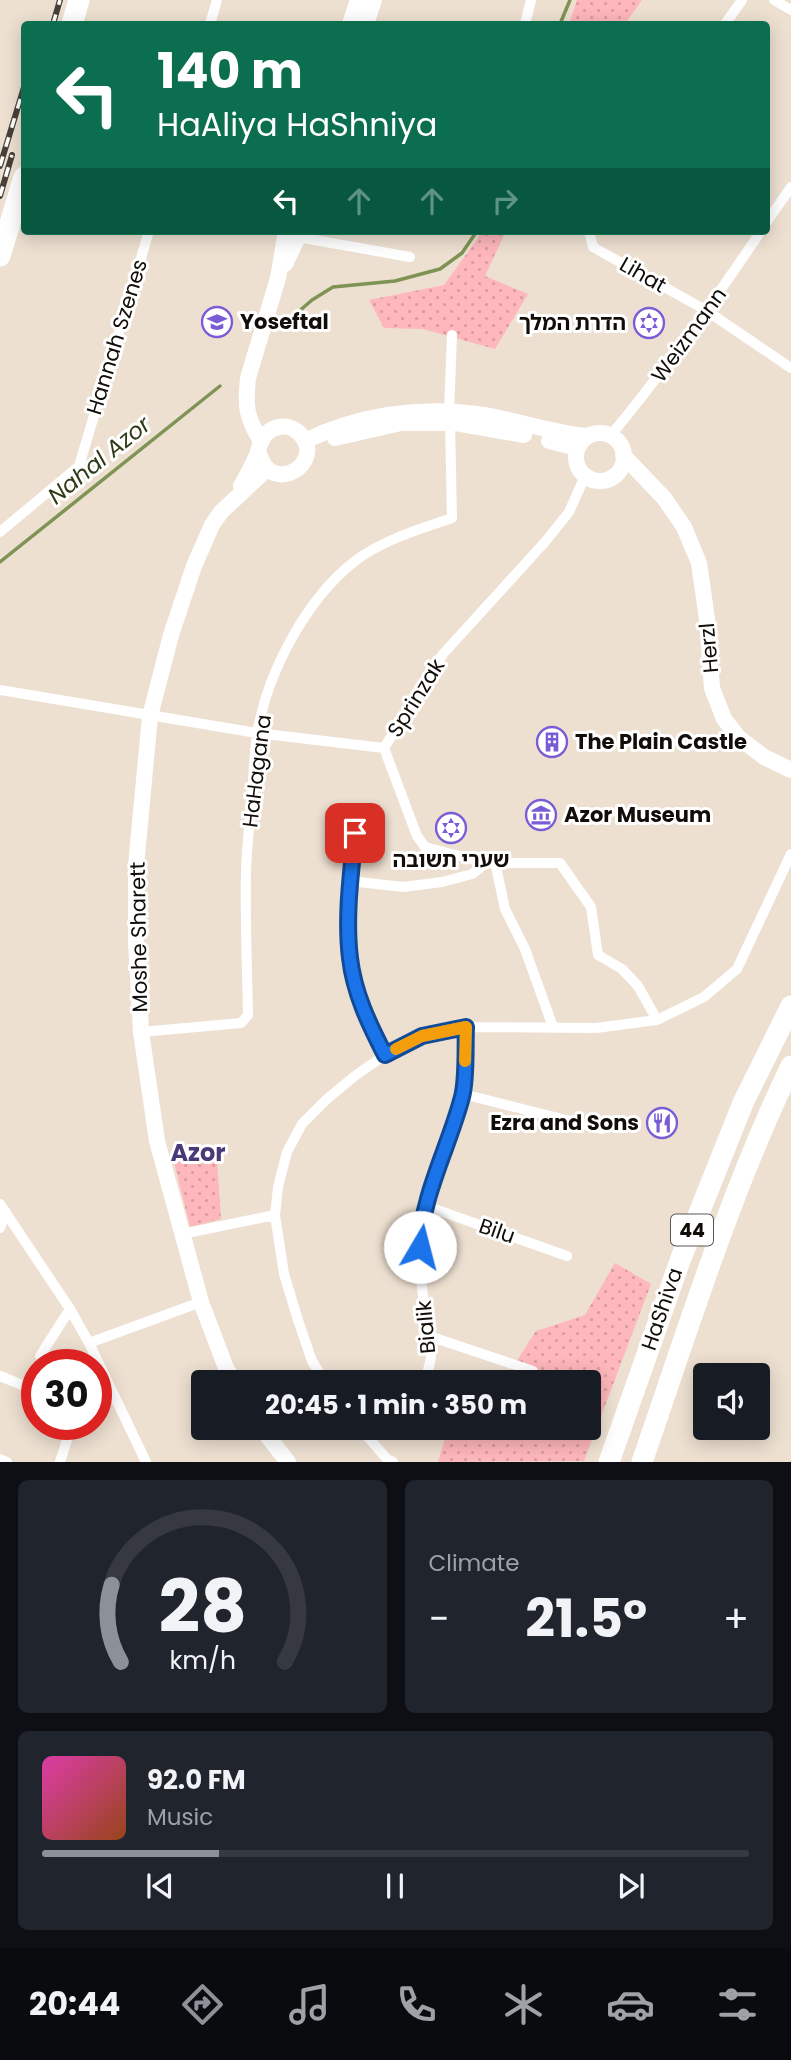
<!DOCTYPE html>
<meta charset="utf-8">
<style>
:root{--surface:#171b24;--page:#20242c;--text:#f1f3f6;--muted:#9ea1a6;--line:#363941;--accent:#8c9099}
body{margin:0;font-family:Poppins,"Noto Sans Hebrew",sans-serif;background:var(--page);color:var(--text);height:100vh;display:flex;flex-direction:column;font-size:26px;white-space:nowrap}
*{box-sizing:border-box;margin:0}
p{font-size:23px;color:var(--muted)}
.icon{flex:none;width:38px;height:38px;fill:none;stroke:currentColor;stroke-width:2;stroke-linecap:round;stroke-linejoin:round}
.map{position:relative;height:1462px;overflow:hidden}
.sheet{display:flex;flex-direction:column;gap:18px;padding:18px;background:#0d0f14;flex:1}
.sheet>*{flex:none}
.banner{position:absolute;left:21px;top:21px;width:749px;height:214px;border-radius:7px;box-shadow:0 4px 18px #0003;background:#0b6e4f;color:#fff;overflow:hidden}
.buttons{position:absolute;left:693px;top:1363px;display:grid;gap:14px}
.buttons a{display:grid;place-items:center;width:77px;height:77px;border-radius:7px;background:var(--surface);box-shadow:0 4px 18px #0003;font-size:35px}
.speed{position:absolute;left:21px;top:1349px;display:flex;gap:14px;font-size:35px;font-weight:700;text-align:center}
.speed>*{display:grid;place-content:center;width:91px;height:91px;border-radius:50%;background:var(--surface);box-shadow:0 4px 18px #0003;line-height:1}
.speed .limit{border:10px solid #d22;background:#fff;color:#111}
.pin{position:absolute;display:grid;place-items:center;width:60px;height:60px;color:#fff;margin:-30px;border-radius:14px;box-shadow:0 4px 10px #0006}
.me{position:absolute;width:77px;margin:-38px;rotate:8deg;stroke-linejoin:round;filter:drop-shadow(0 0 5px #0008)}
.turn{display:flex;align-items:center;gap:24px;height:147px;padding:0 21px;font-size:32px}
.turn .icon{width:91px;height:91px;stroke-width:2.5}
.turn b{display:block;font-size:49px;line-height:60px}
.lanes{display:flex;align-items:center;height:66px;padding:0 21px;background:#0003;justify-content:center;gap:35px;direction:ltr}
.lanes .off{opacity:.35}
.big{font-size:52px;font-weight:700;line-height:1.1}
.sheet .widget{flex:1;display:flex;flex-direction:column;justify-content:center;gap:10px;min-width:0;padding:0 24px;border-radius:10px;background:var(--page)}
.sheet .dial{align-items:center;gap:0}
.dial svg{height:182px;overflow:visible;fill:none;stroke:var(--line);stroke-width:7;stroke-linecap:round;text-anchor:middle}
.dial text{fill:var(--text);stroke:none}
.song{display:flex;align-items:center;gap:21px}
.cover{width:84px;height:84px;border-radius:10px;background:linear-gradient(135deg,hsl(320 70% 55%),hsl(20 70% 35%))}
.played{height:7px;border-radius:4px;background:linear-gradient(90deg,var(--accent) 25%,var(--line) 25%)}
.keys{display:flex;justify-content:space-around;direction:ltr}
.heat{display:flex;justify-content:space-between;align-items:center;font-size:38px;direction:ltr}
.sheet .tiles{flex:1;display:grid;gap:18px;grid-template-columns:1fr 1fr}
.widget:last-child{grid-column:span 2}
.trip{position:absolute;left:191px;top:1370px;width:410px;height:70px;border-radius:7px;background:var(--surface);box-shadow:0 4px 18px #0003;font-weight:700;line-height:70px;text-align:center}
.tabs{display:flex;height:112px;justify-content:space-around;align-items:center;background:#090b0e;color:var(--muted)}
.tabs .icon{width:49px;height:49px}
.tabs .active{color:var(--accent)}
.tabs b{font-size:32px;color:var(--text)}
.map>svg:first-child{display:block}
</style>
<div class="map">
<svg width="791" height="1462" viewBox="0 0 791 1462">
<defs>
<pattern id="park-dots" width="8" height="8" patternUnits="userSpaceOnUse" patternTransform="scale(1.75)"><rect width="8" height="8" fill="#feb7bc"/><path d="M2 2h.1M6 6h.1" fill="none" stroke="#d99ca0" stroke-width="1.8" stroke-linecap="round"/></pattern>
</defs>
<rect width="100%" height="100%" fill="#ede0d1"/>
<path fill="url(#park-dots)" d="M577,0H642L625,24H569Z
M481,231H506L485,276L528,294L495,349L423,329L384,328L369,300L444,285L478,238Z
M217,1159L221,1219L190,1227L174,1162Z
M615,1263L651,1284L584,1461L438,1462L448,1428H588V1382H503L536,1331L585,1315Z"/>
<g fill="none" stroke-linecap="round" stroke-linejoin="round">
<path stroke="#7e9354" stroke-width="3.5" d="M560,24L570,0
M282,326L312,300L333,287L395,281L440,269L462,253L477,231
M0,562L220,386"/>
<path stroke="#fff" stroke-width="10" d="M774,0L791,10
M210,24L217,0
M525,24L531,0
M725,24L742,0
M766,223L791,187
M589,231L593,247L707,311L791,368
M292,236L410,257
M449,412L452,335
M611,435C665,370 714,301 761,231
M0,532L79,466L149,231
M0,690L257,733L384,748L443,654L545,542L569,512L585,476
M384,748L417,836L425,847L486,863H560L591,907L598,955L622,969L638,986L657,1020
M358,809C351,867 341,928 355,986C361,1011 373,1033 385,1055
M495,862L505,909L525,949L553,1027
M350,881L403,887L442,882L472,874L486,863
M141,1032L241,1023L248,1015C247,967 245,919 246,871C247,845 250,818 252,792C254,773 254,753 257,734C267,673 306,599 355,561C383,540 419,529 452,518L450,423
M463,1094L602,1129
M0,1204L70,1309L89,1343L146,1462
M426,1206L567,1256
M0,1228L6,1212
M182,1234L275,1215
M429,1336L533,1371
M89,1343L201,1302
M40,1356L70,1309
M0,1376L37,1391
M325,1382L312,1361L298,1320L284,1274L275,1215L278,1187L287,1152L302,1124L327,1099L356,1075L385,1055L422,1036L466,1027L596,1028L657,1020L704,997L737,969L791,854
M425,1382L431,1358L419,1264L420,1230L426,1206L463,1094L466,1027
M360,1428L387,1459L393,1462
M0,1459L7,1462
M60,1462L72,1424"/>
<path stroke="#fff" stroke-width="16" d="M350,24L358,0
M366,24L374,0
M285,264L301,231
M576 457a24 24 0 1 1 48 0a24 24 0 1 1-48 0Z
M335,438L401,423H456L524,435
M261,441C246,417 245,406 248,378L278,278L286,231
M305,441C358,415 419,406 477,414C514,419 550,433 588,436
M549,441L577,448
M623,455L664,498L684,527L699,563L707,619L712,688L724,719L738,737L764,757L791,770
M241,486C246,477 252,467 256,457C259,452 258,447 261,442C267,426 288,421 300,434C327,462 271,498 259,453
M234,1382L226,1368L201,1302L157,1141L141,1032L136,942V866L150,716L171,635L194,566L212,525L221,512L267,469
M261,1428L288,1462"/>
<path stroke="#fff" stroke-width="21" d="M72,24L79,0
M0,256L24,177
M609,1462L681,1258L743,1103L791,1006
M642,1462C688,1329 730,1193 791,1066"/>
<g stroke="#48413a" stroke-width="6">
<path id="rail" d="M53,24L60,0
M0,166L24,87
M0,196L12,155"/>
</g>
<use href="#rail" stroke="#fff" stroke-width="3.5" stroke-dasharray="10" stroke-linecap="butt"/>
</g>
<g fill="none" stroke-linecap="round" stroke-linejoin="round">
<g stroke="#114b97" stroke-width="18">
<path id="route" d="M355,833C351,874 345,917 350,958C354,993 369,1024 385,1055L422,1036L466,1027C465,1047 467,1078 462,1097C449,1147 422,1194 420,1247"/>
</g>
<use href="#route" stroke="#1a73e8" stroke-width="12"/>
<path stroke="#f59e0b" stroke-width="12" d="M396,1049L422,1036L466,1027L465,1061"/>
</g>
<defs>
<g id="school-ring" transform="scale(1.575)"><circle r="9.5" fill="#fff" stroke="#7a5cd7" stroke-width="1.5"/><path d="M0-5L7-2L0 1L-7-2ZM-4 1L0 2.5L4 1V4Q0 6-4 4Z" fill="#7a5cd7"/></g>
<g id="synagogue-ring" transform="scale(1.575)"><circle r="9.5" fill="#fff" stroke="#7a5cd7" stroke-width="1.5"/><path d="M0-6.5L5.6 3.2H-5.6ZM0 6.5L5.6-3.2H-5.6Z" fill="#7a5cd7"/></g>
<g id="building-ring" transform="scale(1.575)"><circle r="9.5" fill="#fff" stroke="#7a5cd7" stroke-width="1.5"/><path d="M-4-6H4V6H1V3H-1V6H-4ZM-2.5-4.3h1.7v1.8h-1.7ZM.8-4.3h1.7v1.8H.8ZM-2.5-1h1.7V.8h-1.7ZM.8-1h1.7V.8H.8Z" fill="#7a5cd7"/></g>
<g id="museum-ring" transform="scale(1.575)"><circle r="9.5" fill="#fff" stroke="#7a5cd7" stroke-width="1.5"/><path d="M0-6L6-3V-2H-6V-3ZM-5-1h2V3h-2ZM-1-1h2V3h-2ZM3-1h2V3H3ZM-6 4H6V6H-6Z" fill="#7a5cd7"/></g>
<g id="restaurant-ring" transform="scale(1.575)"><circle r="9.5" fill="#fff" stroke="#7a5cd7" stroke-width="1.5"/><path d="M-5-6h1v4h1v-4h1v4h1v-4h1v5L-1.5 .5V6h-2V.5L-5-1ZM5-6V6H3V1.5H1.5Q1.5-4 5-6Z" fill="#7a5cd7"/></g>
</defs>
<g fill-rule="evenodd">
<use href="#school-ring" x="217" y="322"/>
<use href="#synagogue-ring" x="649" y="323"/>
<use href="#building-ring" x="552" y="742"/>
<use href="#museum-ring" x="541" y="815"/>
<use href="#synagogue-ring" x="451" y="828"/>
<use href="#restaurant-ring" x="662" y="1123"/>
</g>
<g text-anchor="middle" stroke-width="6" stroke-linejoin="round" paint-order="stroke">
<rect fill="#fff" stroke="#585652" stroke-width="2" x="671" y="1214.5" width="42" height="31" rx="5"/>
<g font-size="19" font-weight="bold" fill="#110d08">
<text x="692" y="1237">44</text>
</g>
<g font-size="21" fill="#110d08" stroke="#fff">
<text transform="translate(643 275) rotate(30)" y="7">Lihat</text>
<text transform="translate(689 335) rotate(-54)" y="7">Weizmann</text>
<text transform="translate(117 337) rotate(-73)" y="7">Hannah Szenes</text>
<text transform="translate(709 648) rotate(-95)" y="7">Herzl</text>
<text transform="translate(416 698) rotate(-58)" y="7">Sprinzak</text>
<text transform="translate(257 771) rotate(-83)" y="7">HaHagana</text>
<text transform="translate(139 937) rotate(-91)" y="7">Moshe Sharett</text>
<text transform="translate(497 1231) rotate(19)" y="7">Bilu</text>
<text transform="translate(662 1309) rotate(-71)" y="7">HaShiva</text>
<text transform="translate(426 1327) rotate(-95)" y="7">Bialik</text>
</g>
<g font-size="21" font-weight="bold" fill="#110d08" stroke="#fff" text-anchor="start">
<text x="240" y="329">Yoseftal</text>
<text x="626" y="330" text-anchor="end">הדרת המלך</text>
<text x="575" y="749">The Plain Castle</text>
<text x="564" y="822">Azor Museum</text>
<text x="451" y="867" text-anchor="middle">שערי תשובה</text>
<text x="639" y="1130" text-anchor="end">Ezra and Sons</text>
</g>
<g font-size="23" font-style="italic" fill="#2f3b16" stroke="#fff">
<text transform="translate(99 460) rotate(-39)" y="8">Nahal Azor</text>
</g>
<g font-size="24" font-weight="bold" fill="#473a77" stroke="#fff">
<text x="198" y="1161">Azor</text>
</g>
</g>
</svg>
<div class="buttons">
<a><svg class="icon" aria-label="sound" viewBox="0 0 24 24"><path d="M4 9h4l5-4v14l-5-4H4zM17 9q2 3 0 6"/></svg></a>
</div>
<div class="speed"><div class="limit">30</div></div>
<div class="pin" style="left:355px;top:833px;background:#d93025"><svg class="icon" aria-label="arrive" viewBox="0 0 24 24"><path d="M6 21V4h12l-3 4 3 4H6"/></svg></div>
<svg class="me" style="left:420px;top:1247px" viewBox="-20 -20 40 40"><circle r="19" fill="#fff"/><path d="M0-13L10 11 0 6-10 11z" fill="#1a73e8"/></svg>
<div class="trip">20:45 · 1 min · 350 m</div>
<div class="banner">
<div class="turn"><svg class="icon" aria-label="left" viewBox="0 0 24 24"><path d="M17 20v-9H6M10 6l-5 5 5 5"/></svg><div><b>140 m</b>HaAliya HaShniya</div></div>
<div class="lanes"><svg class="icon" aria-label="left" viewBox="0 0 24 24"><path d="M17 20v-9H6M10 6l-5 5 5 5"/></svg><svg class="icon off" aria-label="ahead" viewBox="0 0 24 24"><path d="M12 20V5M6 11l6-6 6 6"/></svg><svg class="icon off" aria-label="ahead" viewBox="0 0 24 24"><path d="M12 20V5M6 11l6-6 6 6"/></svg><svg class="icon off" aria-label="right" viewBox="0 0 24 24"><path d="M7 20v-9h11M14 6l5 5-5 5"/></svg></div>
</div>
</div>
<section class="sheet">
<div class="tiles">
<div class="widget dial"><svg viewBox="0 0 100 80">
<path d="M14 69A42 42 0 1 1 86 69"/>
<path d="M14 69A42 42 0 0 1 10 35" stroke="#8c9099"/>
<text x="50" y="56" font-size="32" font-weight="700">28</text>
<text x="50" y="72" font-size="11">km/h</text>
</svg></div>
<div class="widget"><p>Climate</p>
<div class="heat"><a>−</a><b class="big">21.5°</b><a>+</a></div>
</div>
<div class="widget">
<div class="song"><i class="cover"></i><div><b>92.0 FM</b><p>Music</p></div></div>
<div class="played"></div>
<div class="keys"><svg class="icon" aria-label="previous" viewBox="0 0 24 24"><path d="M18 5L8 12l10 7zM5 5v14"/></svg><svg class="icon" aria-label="pause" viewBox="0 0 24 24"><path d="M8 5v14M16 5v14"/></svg><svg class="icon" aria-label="next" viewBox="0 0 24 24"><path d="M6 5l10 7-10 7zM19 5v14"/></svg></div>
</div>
</div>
</section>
<nav class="tabs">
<b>20:44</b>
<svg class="icon active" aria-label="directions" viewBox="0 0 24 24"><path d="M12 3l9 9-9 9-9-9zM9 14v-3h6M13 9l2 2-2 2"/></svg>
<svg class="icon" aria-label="music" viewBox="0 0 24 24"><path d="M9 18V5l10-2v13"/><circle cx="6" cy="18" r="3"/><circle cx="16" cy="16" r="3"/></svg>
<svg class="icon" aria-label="phone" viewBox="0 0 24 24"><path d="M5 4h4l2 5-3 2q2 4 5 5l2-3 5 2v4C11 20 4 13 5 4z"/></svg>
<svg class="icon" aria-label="climate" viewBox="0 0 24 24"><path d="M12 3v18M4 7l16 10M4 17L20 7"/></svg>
<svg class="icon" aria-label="car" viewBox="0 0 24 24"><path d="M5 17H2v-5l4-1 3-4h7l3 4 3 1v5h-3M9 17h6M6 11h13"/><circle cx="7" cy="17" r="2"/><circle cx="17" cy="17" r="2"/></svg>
<svg class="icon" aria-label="filters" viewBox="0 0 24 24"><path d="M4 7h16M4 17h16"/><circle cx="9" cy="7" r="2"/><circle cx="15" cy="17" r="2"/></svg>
</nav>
